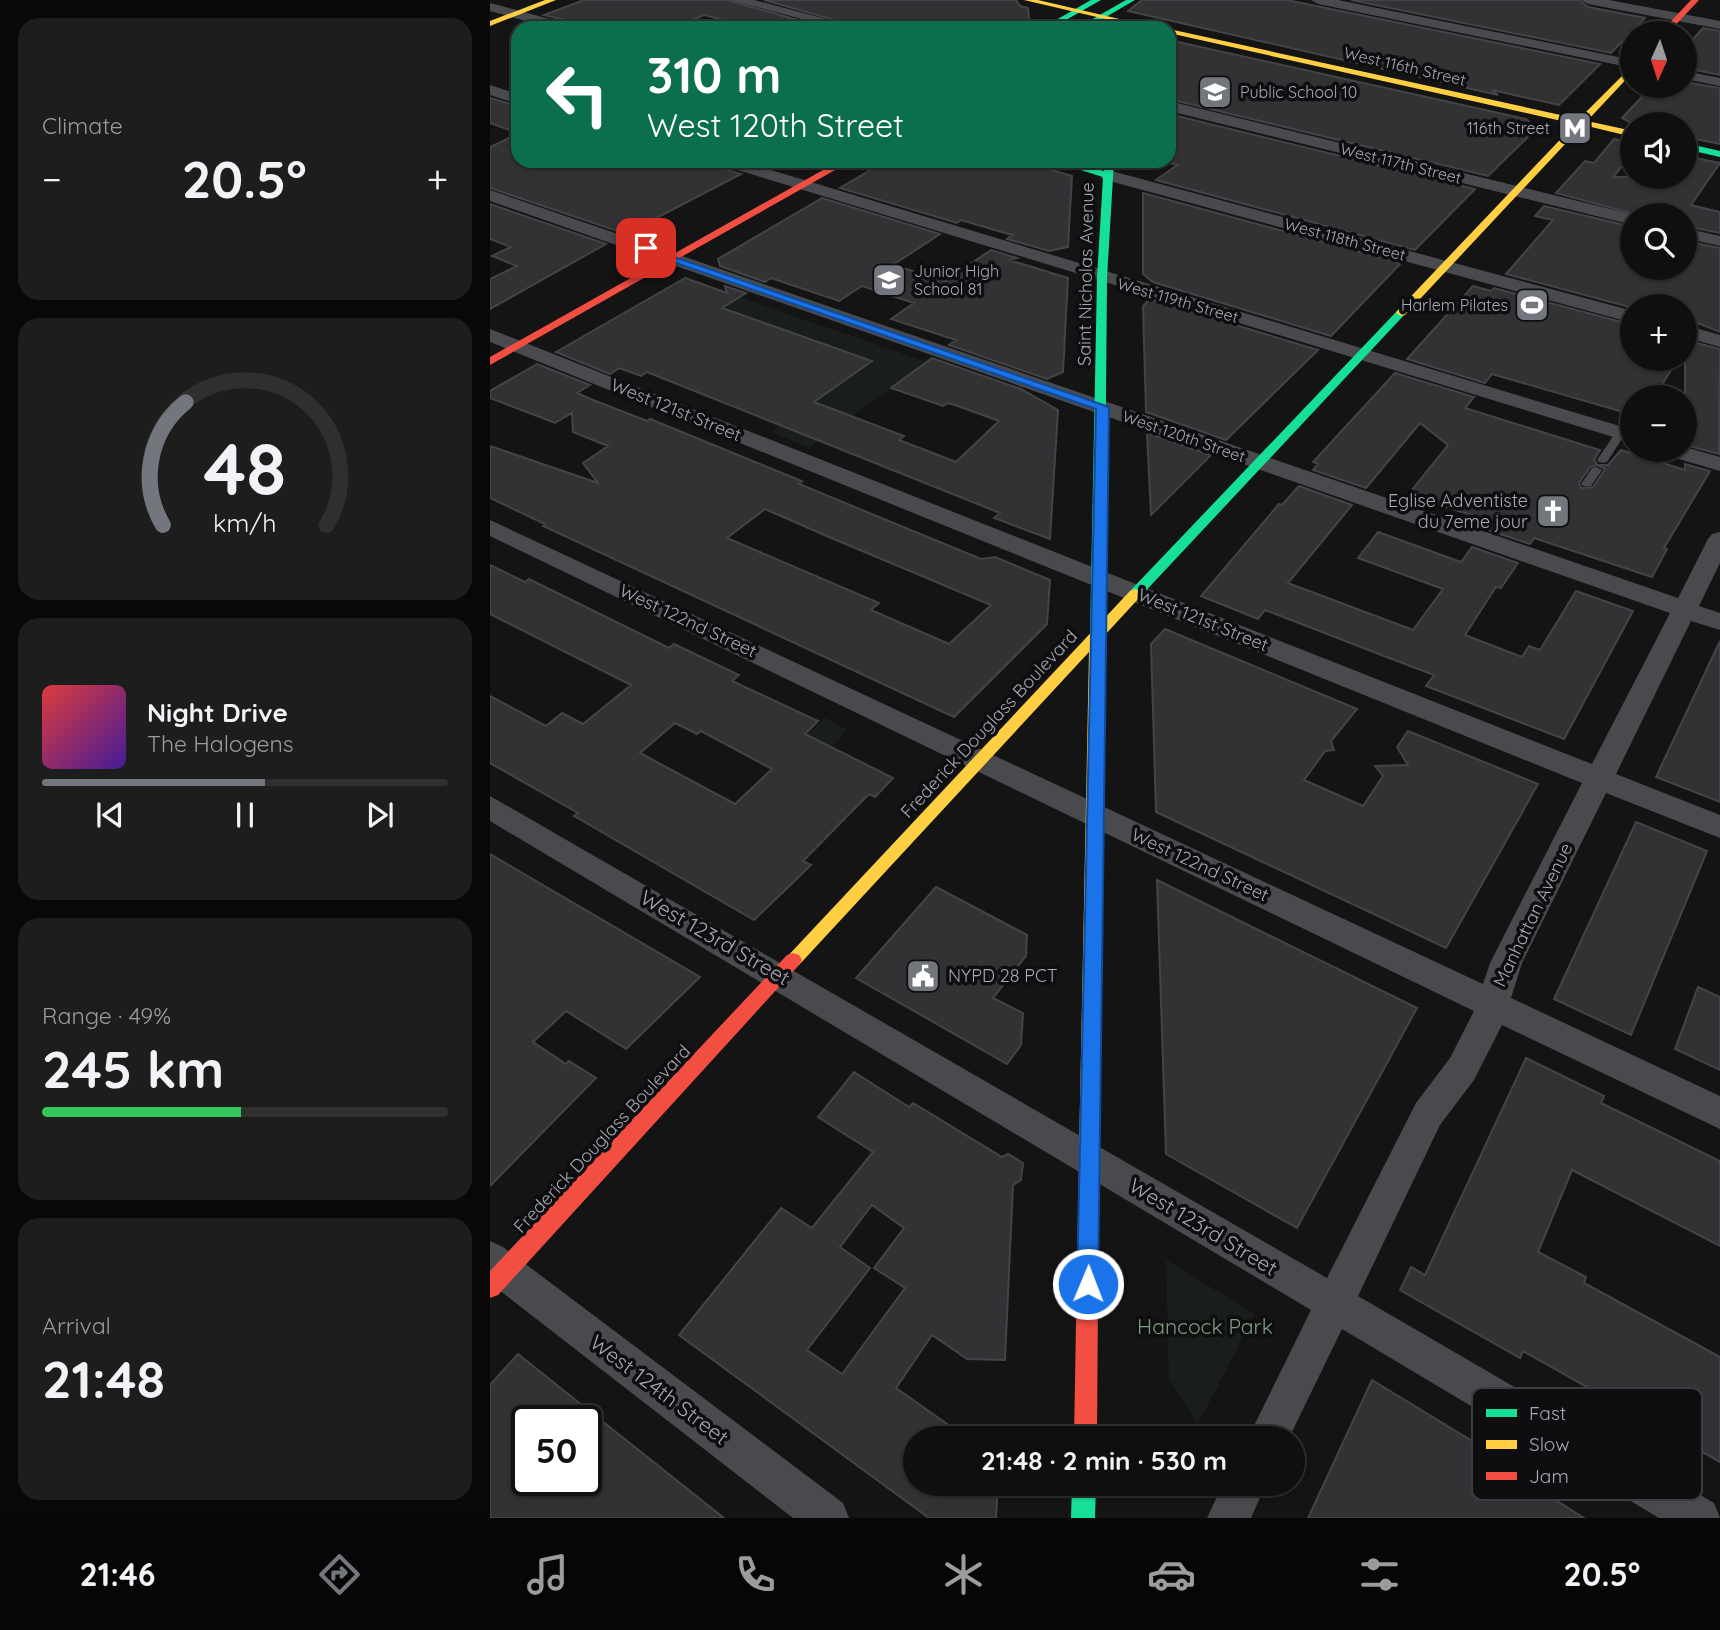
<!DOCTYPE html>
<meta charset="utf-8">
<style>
:root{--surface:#0f0f0f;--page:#1d1d1d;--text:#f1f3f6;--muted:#9b9c9e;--line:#2f2f2f;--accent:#73767c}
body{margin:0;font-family:Quicksand,sans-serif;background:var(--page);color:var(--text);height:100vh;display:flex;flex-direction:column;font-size:26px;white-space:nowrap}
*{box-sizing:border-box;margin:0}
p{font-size:23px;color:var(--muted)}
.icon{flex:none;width:38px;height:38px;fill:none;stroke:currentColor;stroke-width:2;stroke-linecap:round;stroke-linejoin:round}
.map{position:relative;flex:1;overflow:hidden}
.sheet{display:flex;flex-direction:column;gap:18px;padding:18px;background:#080808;width:490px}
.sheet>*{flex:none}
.top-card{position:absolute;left:21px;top:21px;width:665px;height:147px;border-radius:21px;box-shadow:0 2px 5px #0004,0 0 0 2px var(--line);background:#0b6e4f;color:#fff;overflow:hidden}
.needle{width:46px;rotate:183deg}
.fabs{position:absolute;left:1130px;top:21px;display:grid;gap:14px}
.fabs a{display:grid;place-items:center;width:77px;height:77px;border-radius:50%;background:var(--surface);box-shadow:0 2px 5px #0004,0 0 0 2px var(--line);font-size:35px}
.speed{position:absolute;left:21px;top:1405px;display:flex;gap:14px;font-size:35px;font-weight:700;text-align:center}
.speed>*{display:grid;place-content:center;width:91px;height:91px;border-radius:50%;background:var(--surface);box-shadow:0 2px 5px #0004,0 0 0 2px var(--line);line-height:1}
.speed .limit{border:4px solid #111;border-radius:10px;background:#fff;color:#111}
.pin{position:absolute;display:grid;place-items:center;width:60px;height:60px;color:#fff;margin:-30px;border-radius:14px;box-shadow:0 4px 10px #0006}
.me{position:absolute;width:77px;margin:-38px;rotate:1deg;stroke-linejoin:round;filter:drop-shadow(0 0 5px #0008)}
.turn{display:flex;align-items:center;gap:24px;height:147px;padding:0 21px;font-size:32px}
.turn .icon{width:91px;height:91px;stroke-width:2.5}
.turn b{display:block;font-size:49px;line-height:60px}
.big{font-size:52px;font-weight:700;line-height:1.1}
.sheet .card{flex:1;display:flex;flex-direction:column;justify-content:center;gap:10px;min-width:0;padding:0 24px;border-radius:21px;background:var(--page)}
.sheet .dial{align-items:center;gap:0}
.dial svg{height:182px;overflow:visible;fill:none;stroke:var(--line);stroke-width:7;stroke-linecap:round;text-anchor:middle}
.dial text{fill:var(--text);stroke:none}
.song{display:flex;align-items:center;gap:21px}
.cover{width:84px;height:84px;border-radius:10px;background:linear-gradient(135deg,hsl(0 70% 55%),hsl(260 70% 35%))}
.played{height:7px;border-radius:4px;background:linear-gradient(90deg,var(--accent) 55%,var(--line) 55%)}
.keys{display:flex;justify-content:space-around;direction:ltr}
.heat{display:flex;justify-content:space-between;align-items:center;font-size:38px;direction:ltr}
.charge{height:10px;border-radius:5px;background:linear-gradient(90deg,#34c759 49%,var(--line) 0)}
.trip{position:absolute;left:413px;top:1426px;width:402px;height:70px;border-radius:35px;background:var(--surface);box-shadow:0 2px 5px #0004,0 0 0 2px var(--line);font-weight:700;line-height:70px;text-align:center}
.tabs{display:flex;height:112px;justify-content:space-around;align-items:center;background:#060606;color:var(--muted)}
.tabs .icon{width:49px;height:49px}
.tabs .active{color:var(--accent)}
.tabs b{font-size:32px;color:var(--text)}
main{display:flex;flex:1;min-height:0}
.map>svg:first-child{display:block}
</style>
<main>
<section class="sheet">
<div class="card"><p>Climate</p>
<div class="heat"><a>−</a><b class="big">20.5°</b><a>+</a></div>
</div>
<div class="card dial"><svg viewBox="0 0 100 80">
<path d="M14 69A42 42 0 1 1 86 69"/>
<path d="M14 69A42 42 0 0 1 24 15" stroke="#73767c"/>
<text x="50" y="56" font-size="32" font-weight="700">48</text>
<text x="50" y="72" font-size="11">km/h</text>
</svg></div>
<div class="card">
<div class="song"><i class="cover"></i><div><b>Night Drive</b><p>The Halogens</p></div></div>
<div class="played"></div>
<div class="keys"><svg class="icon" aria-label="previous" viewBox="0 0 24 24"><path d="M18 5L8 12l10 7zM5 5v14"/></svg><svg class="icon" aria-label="pause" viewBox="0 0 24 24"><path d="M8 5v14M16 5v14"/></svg><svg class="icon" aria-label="next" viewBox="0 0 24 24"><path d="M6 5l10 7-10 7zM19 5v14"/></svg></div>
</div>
<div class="card"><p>Range · 49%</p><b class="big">245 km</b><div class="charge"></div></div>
<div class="card"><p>Arrival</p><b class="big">21:48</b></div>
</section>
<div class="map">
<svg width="1230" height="1518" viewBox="0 0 1230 1518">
<rect width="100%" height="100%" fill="#141414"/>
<path fill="#191e1a" d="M249,297L437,362L319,448L281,432L381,361L250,314L205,343L187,335Z
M335,718L358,730L303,782L278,770Z
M676,1260L765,1314L708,1424L679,1380Z"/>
<path fill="#323234" stroke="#434447" stroke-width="2" fill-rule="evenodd" d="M94,0H237L336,28H266L214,15L183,28H87L83,22L54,15Z
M274,0H526L530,6L538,8L539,19L523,28H373Z
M652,0H797L1110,64L1069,105L1002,90L1008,95L638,11Z
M861,0H1089L1098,7L1155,18L1121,53Z
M1213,28L1230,31V75L1195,68V48Z
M679,40L1036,119L1047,128L998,176L679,99Z
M1195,82L1230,88V144L1195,137V124H1143L1132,118L1162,86H1195Z
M0,98L28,106V133L0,123Z
M679,114L985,189L925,250L666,180L687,165L679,163Z
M28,134V161H223L227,167L251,174L136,234L0,188V147Z
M1124,139L1143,143V153L1123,177H1195V156L1230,163L1201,205L1230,212V233L1195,226V213L1193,215H1170L1155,212L1148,215L1066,193L1095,161L1104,163Z
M396,161H531L582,176L578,247L559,251L517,239L522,235L471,220L467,223L350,188Z
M653,193L911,263L841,336L663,282L653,274Z
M332,198L450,234L403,265L455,281L501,250L527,258L519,260L578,278L573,372L557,379L459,345L466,340L401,319L424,303L372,286L349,301L281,278L275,282L230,266L228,259Z
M0,204L116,244L0,309V279L27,266L2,256L21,247L0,239Z
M1054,206L1143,227V268H1195V241L1230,248V332L1195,318V306L1143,308L1016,274L1063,220L1045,216Z
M195,278L237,293L235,286L256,293L232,308L382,361L324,402L414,436L409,440L466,462L509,421L465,405L457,403L453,406L401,388L442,358L531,389L568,410L560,539L504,518L510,513L157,372L151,376L129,368L120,374L66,352Z
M983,286L1001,291L1004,288L1143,325V359H1188L1164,397H1143V415L1002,374L995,383L917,359Z
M660,299L828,350L736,440L656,412L653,306Z
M1199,341L1230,349L1229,454L1195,445V347Z
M47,364L100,385L87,393L103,400L157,421L160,419L292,473L312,481L309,484L491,559L505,557L560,580L557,624L464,717L53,526L55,524L0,498V446L108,483L93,463L118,446L83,432L82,413L65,423L0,398V391ZM275,509L339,537L501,605L459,644L381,610L389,603L237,538Z
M905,373L984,397L975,408L1110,450L1104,460L1108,465H1118L1131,450L1195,470V464L1220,471L1174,548L1177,549L1162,577L1044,538L1040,544L995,529L1000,521L918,495L958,445L930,423L876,488L823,470L828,464L823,462ZM1107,465L1115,469L1103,487L1091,488L1089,483L1100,467Z
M657,433L721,455L661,515Z
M809,486L862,505L798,583L923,630L953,589L868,558L888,532L971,562L982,547L1028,563L1011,588L1006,587L975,635L1032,657L1039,646L1050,650L1086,591L1143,611L1074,739L936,686L944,675L894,656L775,610L768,619L711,596L789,504L792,505Z
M0,565L35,582L39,579L179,648L184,644L249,675L242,681L328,721L315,734L403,778L385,797L379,794L313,861L321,865L264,920L84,816L88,813L0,763V696L56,726L72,713L93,724L141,685L0,614ZM185,723L207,734L211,731L282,769L245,804L150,753Z
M675,629L867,709L841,741L844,750L835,751L814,780L873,806L893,776L885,766L918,765L907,747L918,731L1048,784L956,948L666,812L661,644Z
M1230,641V802L1166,777Z
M1146,822L1217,851L1141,1035L1064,999Z
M0,854L210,977L136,1049L76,1011L43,1042L76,1064L79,1061L106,1078L0,1186Z
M667,880L927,1008L807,1228L676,1154Z
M446,887L537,935L536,956L503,998L533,1013L531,1045L517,1064L366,978Z
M1208,987L1230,997V1070L1185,1049Z
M1036,1058L1114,1096L1111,1103L1230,1161V1246L1082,1170L1048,1252L1096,1277L1094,1283L1230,1357V1462L1033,1351L1030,1358L910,1290L921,1267L935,1275Z
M364,1072L419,1107L423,1103L512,1157L518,1154L533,1163L531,1180L523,1185L515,1360L477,1359L442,1335L406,1388L477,1438H425V1484H508L506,1518H439L189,1335L291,1208L322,1228L383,1152L328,1117ZM382,1205L414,1228L384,1268L415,1288L352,1374L317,1350L380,1268L350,1247Z
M28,1354L112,1421L234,1518H0V1385ZM37,1421H96V1480H37Z
M882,1380L1023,1466L1021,1472L1094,1518H818Z"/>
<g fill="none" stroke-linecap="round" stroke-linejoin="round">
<path fill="#494a4d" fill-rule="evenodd" d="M1130,431L1135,434L1117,462L1113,463L1109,462L1107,460L1126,432Z
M1106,467L1112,470L1101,486H1093L1091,484L1102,468Z"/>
<path fill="#494a4d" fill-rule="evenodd" d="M240,0H264L370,28H346Z
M821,0H848L1143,60V68L828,4Z
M1091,0H1119L1230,21V29L1098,4Z
M0,3L82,25L84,28H61L0,11Z
M1195,71L1230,78V86L1195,79Z
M0,85L28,94V104L0,95Z
M679,101L1145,215L1143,225L679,111Z
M226,161H251L1143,430V443L228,164Z
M618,170L1143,311V323L612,179L610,175Z
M0,190L1188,598L1218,539L1222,534L1230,532V563L1209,606L1230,613V630L1201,621L1126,774L1230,815V838L1116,793L1032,963L1021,998L1230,1096V1129L1012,1025L984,1080L950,1125L868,1296L1224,1503L1230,1518H1169L852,1329L799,1438H758L821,1310L0,821V796L837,1278L926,1103L960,1058L984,1011L0,536V520L993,984L1000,963L1092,783L0,342V329L1102,764L1180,613L0,201Z
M1195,228L1230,236V246L1195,238Z
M1195,325L1230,335V347L1195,337Z
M1195,447L1230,457V471L1175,455L1172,450H1195Z
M0,1241L13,1247L353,1503L359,1518H303L0,1283Z
M733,1484H776L761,1518H717Z"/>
<path fill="#16e098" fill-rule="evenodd" d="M601,0H611L562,28H552Z
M636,0H645L597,28H587Z
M1195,143L1230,151V157L1195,149Z
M562,161H577L614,171V161H624L617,278L614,635L607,640L600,635L607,278L613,177Z
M907,311L916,313L650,597H640L638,594L640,591Z
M582,1484H606L605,1518H581Z"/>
<path fill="#ffcf43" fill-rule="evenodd" d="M55,0H66L0,26V21Z
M534,0H548L668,28H654Z
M679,29L1089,119L1143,65V72L1097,121L1143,131V137L1093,125L915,315L911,316L906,313L907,311L1085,124L679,33Z
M645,589L650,591L652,594L650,597L614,636L609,1153L606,1160L599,1162L592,1160L589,1153L599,652L309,965L303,967L297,965L294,960L640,591Z"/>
<path fill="#f24e42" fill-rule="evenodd" d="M1201,0H1209L1178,33H1170Z
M349,161H361L0,365V357Z
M303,953L309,955L312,960L309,965L8,1295L0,1298V1271L297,955Z
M599,1144L606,1146L609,1153L607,1438H584L589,1153L592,1146Z"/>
</g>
<path fill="#1a73e8" stroke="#114b97" stroke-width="2" d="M152,246L619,407L608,1284L605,1292L598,1295L590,1292L587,1284L606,409L152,251Z"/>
<defs>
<g id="school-square" transform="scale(1.75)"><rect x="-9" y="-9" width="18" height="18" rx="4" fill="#73767c" stroke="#0e0e10"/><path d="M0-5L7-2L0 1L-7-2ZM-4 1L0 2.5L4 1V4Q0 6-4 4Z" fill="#fff"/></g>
<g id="metro-square" transform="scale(1.75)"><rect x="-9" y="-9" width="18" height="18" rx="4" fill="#73767c" stroke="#0e0e10"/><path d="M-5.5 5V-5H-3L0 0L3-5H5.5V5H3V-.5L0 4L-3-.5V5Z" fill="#fff"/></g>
<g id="stadium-square" transform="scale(1.75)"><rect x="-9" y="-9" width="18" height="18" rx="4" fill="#73767c" stroke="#0e0e10"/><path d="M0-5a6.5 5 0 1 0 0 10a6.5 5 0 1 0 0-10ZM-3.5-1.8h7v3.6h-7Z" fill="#fff"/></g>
<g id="church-square" transform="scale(1.75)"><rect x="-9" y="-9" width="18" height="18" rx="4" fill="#73767c" stroke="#0e0e10"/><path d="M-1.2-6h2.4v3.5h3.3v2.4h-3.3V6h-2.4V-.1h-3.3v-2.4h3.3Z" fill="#fff"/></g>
<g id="civic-square" transform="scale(1.75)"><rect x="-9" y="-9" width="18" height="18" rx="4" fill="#73767c" stroke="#0e0e10"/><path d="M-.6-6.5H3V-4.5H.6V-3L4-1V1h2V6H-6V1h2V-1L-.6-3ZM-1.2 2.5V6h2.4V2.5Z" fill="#fff"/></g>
</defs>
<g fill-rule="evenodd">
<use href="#school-square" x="725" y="92"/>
<use href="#metro-square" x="1085" y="128"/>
<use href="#school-square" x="399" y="280"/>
<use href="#stadium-square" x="1042" y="305"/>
<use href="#church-square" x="1063" y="511"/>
<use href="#civic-square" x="433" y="976"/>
</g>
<g text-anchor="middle" stroke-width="7" stroke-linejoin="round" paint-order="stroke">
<g font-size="16" fill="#a6aab4" stroke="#0e0e10">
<text transform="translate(915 66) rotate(13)" y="6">West 116th Street</text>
<text transform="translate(911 163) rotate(14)" y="6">West 117th Street</text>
<text transform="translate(855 239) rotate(15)" y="6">West 118th Street</text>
<text transform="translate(688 300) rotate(16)" y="6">West 119th Street</text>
<text transform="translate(694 436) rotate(19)" y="6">West 120th Street</text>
</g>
<g font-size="16" fill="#a6aab4" stroke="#0e0e10" text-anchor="start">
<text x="750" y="98">Public School 10</text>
<text x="1060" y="134" text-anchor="end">116th Street</text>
<text x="424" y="277">Junior High<tspan x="424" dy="18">School 81</tspan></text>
<text x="1018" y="311" text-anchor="end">Harlem Pilates</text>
</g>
<g font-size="18" fill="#a6aab4" stroke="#0e0e10">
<text transform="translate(596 274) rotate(-89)" y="6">Saint Nicholas Avenue</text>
<text transform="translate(186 410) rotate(22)" y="6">West 121st Street</text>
<text transform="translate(713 620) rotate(22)" y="6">West 121st Street</text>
<text transform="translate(198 621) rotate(25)" y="6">West 122nd Street</text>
<text transform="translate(499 724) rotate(-47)" y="6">Frederick Douglass Boulevard</text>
<text transform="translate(710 865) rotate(25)" y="6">West 122nd Street</text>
<text transform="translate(1043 915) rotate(-64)" y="6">Manhattan Avenue</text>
<text transform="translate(112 1139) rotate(-47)" y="6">Frederick Douglass Boulevard</text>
</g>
<g font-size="18" fill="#a6aab4" stroke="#0e0e10" text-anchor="end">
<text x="1038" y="507">Eglise Adventiste<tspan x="1038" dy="21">du 7eme jour</tspan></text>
<text x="458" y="982" text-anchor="start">NYPD 28 PCT</text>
</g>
<g font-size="21" fill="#a6aab4" stroke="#0e0e10">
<text transform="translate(225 938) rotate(30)" y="7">West 123rd Street</text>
<text transform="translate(713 1227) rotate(31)" y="7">West 123rd Street</text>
<text transform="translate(169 1390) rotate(37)" y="7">West 124th Street</text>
</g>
<g font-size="21" fill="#7e9f7f" stroke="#0e0e10">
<text x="715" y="1334">Hancock Park</text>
</g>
</g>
<rect x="982" y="1388" width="230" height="112" rx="10" fill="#0e0e10" stroke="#3c3d41" stroke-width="2"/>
<rect x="996" y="1409" width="31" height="8" fill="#16e098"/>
<rect x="996" y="1440" width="31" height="9" fill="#ffcf43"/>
<rect x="996" y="1472" width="31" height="8" fill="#f24e42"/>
<g font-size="19" fill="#a6aab4">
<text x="1039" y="1420">Fast</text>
<text x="1039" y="1451">Slow</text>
<text x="1039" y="1483">Jam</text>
</g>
</svg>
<div class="fabs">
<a><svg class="needle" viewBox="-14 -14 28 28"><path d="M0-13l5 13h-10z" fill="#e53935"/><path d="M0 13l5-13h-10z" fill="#9b9c9e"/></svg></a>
<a><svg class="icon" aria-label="sound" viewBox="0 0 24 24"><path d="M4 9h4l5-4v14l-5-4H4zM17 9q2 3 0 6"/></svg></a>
<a><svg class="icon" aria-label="search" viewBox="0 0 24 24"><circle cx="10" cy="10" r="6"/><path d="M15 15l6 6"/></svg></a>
<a>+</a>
<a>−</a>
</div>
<div class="speed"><div class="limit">50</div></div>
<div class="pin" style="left:156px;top:248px;background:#d93025"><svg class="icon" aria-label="arrive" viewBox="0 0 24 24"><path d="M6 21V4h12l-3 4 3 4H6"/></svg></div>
<svg class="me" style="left:598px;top:1284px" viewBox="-20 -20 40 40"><circle r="17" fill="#1a73e8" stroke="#fff" stroke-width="3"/><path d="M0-11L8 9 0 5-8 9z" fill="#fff"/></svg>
<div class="trip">21:48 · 2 min · 530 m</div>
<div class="top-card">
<div class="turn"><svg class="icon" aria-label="left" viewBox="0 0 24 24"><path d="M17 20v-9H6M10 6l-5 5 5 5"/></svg><div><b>310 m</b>West 120th Street</div></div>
</div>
</div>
</main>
<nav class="tabs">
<b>21:46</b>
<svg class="icon active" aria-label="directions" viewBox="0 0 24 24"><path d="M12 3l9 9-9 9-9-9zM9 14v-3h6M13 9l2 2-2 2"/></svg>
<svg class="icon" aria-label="music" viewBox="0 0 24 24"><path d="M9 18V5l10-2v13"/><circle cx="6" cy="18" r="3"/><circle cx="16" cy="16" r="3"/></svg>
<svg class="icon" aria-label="phone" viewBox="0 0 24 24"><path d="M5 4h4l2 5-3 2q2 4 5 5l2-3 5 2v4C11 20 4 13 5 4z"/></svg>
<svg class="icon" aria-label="climate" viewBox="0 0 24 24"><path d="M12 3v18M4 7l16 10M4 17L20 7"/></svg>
<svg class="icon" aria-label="car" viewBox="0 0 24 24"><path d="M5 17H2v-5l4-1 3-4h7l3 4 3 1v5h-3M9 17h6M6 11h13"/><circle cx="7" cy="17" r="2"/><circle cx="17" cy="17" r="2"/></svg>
<svg class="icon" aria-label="filters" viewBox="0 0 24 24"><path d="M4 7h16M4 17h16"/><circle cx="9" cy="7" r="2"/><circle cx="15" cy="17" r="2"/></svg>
<b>20.5°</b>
</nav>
